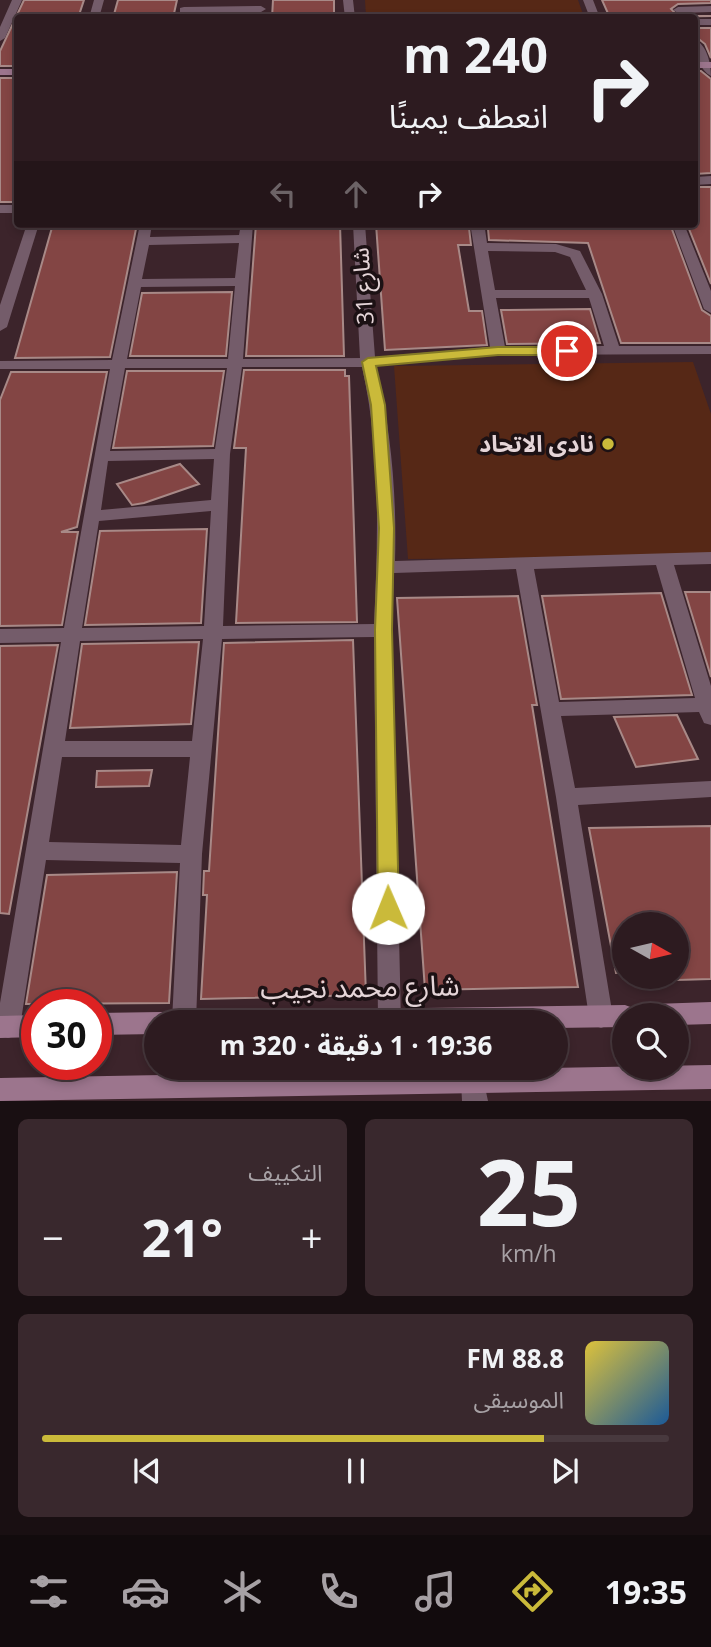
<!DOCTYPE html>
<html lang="ar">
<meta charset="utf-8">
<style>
:root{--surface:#2d1b20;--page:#39282d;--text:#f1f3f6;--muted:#a7a1a5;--line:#48393e;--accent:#caba3a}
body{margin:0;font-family:"Open Sans","Noto Sans Arabic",sans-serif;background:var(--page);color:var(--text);direction:rtl;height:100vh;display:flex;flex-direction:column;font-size:26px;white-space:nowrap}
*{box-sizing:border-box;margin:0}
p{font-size:23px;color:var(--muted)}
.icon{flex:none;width:38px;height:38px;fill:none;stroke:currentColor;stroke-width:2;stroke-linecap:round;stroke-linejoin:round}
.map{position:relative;height:1101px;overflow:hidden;direction:ltr}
.sheet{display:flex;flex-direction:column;gap:18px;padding:18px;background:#190f12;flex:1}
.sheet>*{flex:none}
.banner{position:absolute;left:14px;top:14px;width:684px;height:214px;border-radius:7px;box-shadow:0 4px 10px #0003,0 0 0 2px var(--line);direction:rtl;background:#2d1b20;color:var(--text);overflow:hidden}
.needle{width:46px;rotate:98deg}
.controls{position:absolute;left:612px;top:912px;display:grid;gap:14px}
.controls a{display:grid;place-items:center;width:77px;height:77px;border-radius:50%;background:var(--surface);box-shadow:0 4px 10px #0003,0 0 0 2px var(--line);font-size:35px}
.speed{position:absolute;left:21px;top:989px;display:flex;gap:14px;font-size:35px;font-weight:700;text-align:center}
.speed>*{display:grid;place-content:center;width:91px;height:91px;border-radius:50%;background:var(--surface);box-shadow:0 4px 10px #0003,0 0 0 2px var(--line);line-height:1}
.speed .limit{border:10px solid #d22;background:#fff;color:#111}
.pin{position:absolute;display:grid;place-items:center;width:60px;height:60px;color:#fff;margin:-30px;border:4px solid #fff;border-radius:50%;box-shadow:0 2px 7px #0007}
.me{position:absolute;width:77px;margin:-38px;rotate:359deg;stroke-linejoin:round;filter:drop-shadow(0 0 5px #0008)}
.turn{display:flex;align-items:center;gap:24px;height:147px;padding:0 35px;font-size:32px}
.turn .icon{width:91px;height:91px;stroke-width:2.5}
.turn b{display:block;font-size:49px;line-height:60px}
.lanes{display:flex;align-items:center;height:66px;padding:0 35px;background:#0003;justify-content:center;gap:35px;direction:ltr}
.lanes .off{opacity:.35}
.big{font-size:52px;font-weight:700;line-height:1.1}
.sheet .tile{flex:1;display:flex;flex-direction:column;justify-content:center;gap:10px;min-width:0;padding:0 24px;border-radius:10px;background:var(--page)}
.sheet .dial{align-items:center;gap:0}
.dial b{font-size:91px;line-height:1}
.song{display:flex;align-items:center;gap:21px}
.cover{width:84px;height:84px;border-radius:10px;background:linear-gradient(135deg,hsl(50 70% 55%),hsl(210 70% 35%))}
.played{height:7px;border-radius:4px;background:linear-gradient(90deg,var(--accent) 80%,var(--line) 80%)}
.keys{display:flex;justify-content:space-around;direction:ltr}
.heat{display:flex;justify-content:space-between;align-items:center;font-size:38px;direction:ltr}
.sheet .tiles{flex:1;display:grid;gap:18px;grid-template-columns:1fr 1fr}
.tile:last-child{grid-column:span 2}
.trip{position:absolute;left:144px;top:1010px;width:424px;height:70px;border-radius:35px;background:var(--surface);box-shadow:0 4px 10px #0003,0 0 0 2px var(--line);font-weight:700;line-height:70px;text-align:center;direction:rtl}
.tabs{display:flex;height:112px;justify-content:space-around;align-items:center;background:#120b0d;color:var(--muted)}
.tabs .icon{width:49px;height:49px}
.tabs .on{color:var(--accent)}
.tabs b{font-size:32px;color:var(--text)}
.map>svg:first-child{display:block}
</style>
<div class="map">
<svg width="711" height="1101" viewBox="0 0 711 1101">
<rect width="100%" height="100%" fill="#3c242b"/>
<path fill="#562816" d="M365,0H578L584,17H366Z
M693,362L711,414V556L408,559L394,366Z"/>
<path fill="#834544" stroke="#a88987" stroke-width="2" d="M24,0H84L78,18H18V66H0V51Z
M118,0H177L173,18H113Z
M273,0H334V18H272Z
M602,0H711V3L678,4L671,9L678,16H711L610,18Z
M695,28H711V58L705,44L695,36Z
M695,71H701L711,79V173L695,174Z
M0,78H18L16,202H0Z
M695,187H711V284L687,224H695Z
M53,224H137L110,357L15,358Z
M256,224H340L344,356H246Z
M376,224H474L469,228L471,245H458L469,311H482L487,345L385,350Z
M482,224H670L702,310L711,316V343H621L588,243L489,240L488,229Z
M232,292L226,356H130L142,293Z
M590,309L600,343L507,344L501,310Z
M244,370H345V376H349L357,622L236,623L246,448H234Z
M127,371H224L213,446L113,448Z
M11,372H107L77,527L61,532H78L62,625L0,626V400Z
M180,464L199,484L144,503L132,505L117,484Z
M207,529L201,623L85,625L100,531Z
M685,592H711V677Z
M661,593L692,695L561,699L542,596Z
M518,596L537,705H532L578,987L425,990L397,598Z
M353,640L366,995L201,999L207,895H203L204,871H209L224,643Z
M199,642L191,724L70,728L82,644Z
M58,645L9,914L0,913V646Z
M677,715L698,759L636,767L614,717Z
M152,770L149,786L96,787L97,771Z
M711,826V979L677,980V924H625V972L616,973L589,828Z
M177,872L169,1003L26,1004L47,875Z"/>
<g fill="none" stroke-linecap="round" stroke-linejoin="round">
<path fill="#745c6a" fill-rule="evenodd" d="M12,0H22L5,38L0,41V27Z
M94,0H104L99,18H89Z
M343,0H353L355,18H345Z
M583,0H593L600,18H590Z
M711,6V12L678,13L673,10L678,7Z
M184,7L261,6L266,9L261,12H180V8Z
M695,19H711V25H695Z
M695,39C707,46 711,63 711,76C699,70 694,52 695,39Z
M711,176V184L695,185V177Z
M0,205H18V213H0Z
M27,224H39L7,327L0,331V305Z
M140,224H152L150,237L239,235L241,224H253L243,359L360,358L353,224H365L375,357L490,347L471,229L478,225L485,229L487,243L556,244L580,251L602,294L619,346H711V354L498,355L376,366C391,428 397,496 395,561L711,552V564L674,565L711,686V725L704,723L699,712L561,716L575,788L711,781V797L578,805L613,1017L609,1025L601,1028L593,1025L589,1017L556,797L516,569L394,573L392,630L401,1022H379L378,1019L374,637L222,639L202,854L196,1022L172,1021L180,863L46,860L20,1027L17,1035L8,1038L0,1035V1003L61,642L0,643V629L64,628L110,369H0V361L112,360ZM239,243L235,278L142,279L149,245ZM488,251L555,252L570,257L586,290H495ZM235,286L228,359H127L141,287ZM496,298H589L604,346L505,347ZM242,367H362C381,451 378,538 374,624L223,626L230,454ZM125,368H227L215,449L110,451ZM214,459L211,500L101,510L108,461ZM211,511L204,626L82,628L99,521ZM656,565L695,698L559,702L534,569ZM203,639L192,741H65L80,641ZM62,757H190L181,845L49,842Z
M672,224H684L711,291V313L704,309Z
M473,1069L482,1073L488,1101H462L461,1081L464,1073Z"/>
<path fill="#9c758d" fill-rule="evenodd" d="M695,62H711V68H695Z
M0,69H18V75H0Z
M711,1002V1024L677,1025V1015H642L646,1007L654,1004Z
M625,1005L633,1008L637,1015H625V1027L555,1028V1022H156V1034L96,1035V1013Z
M37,1015V1037L0,1038V1016Z
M711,1065V1089L0,1101V1078Z"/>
</g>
<path fill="#caba3a" stroke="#837926" stroke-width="2" d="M498,347H567L574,351L567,355H498L376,366L385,405L394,528L392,630L399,908L396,914L388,916L381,914L378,908L375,630L379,528L371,405L362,362L368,358Z"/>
<circle fill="#caba3a" stroke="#1c1114" stroke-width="2.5" cx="608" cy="444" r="7"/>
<g text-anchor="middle" stroke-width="7" stroke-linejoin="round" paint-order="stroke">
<g font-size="23" fill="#e5d5d8" stroke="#1c1114">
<text transform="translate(363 286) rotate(-94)" y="8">شارع 31</text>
</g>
<g font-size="23" font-weight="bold" fill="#e5d5d8" stroke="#1c1114" text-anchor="end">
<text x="594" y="452">نادى الاتحاد</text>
</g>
<g font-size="28" fill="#e5d5d8" stroke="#1c1114">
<text transform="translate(360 987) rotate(-1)" y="10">شارع محمد نجيب</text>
</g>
</g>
</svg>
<div class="controls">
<a><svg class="needle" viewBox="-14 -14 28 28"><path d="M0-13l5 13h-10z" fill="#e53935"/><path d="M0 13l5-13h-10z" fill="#a7a1a5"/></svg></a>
<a><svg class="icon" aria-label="search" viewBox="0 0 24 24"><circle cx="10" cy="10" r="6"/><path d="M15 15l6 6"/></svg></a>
</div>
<div class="speed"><div class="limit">30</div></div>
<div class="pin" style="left:567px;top:351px;background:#d93025"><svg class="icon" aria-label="arrive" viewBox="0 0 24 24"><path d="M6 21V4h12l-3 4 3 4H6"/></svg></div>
<svg class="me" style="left:388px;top:908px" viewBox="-20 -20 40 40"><circle r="19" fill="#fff"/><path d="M0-13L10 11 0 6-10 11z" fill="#caba3a"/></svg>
<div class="trip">19:36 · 1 دقيقة · 320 m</div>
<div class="banner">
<div class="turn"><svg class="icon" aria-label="right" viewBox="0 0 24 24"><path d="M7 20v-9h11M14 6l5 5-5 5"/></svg><div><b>240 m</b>انعطف يمينًا</div></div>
<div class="lanes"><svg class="icon off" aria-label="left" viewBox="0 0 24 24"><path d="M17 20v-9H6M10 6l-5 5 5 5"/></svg><svg class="icon off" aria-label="ahead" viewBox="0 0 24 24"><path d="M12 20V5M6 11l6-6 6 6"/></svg><svg class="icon" aria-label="right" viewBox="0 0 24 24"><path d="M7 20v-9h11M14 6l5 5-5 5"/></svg></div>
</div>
</div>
<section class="sheet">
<div class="tiles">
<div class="tile dial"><b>25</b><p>km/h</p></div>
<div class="tile"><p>التكييف</p>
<div class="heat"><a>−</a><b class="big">21°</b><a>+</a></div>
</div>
<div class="tile">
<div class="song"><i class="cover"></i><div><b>88.8 FM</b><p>الموسيقى</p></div></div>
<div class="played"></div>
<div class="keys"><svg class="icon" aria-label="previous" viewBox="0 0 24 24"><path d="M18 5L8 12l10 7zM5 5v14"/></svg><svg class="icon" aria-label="pause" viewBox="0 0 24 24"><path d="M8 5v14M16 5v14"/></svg><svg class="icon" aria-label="next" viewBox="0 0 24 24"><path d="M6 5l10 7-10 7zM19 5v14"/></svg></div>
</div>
</div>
</section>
<nav class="tabs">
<b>19:35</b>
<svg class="icon on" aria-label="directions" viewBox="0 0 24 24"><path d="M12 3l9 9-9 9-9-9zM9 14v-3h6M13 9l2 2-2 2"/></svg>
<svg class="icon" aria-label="music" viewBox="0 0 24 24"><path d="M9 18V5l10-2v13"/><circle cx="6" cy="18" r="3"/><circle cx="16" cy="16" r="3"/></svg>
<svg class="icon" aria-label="phone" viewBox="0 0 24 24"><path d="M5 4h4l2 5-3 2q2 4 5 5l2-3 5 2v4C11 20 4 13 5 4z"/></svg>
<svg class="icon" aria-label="climate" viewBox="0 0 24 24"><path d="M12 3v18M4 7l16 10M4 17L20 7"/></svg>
<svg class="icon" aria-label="car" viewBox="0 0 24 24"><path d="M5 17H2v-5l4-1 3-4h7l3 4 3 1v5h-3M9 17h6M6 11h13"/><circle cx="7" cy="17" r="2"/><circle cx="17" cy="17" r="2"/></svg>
<svg class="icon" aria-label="filters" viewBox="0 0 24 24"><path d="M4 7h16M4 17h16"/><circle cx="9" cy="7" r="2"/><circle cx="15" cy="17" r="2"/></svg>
</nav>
